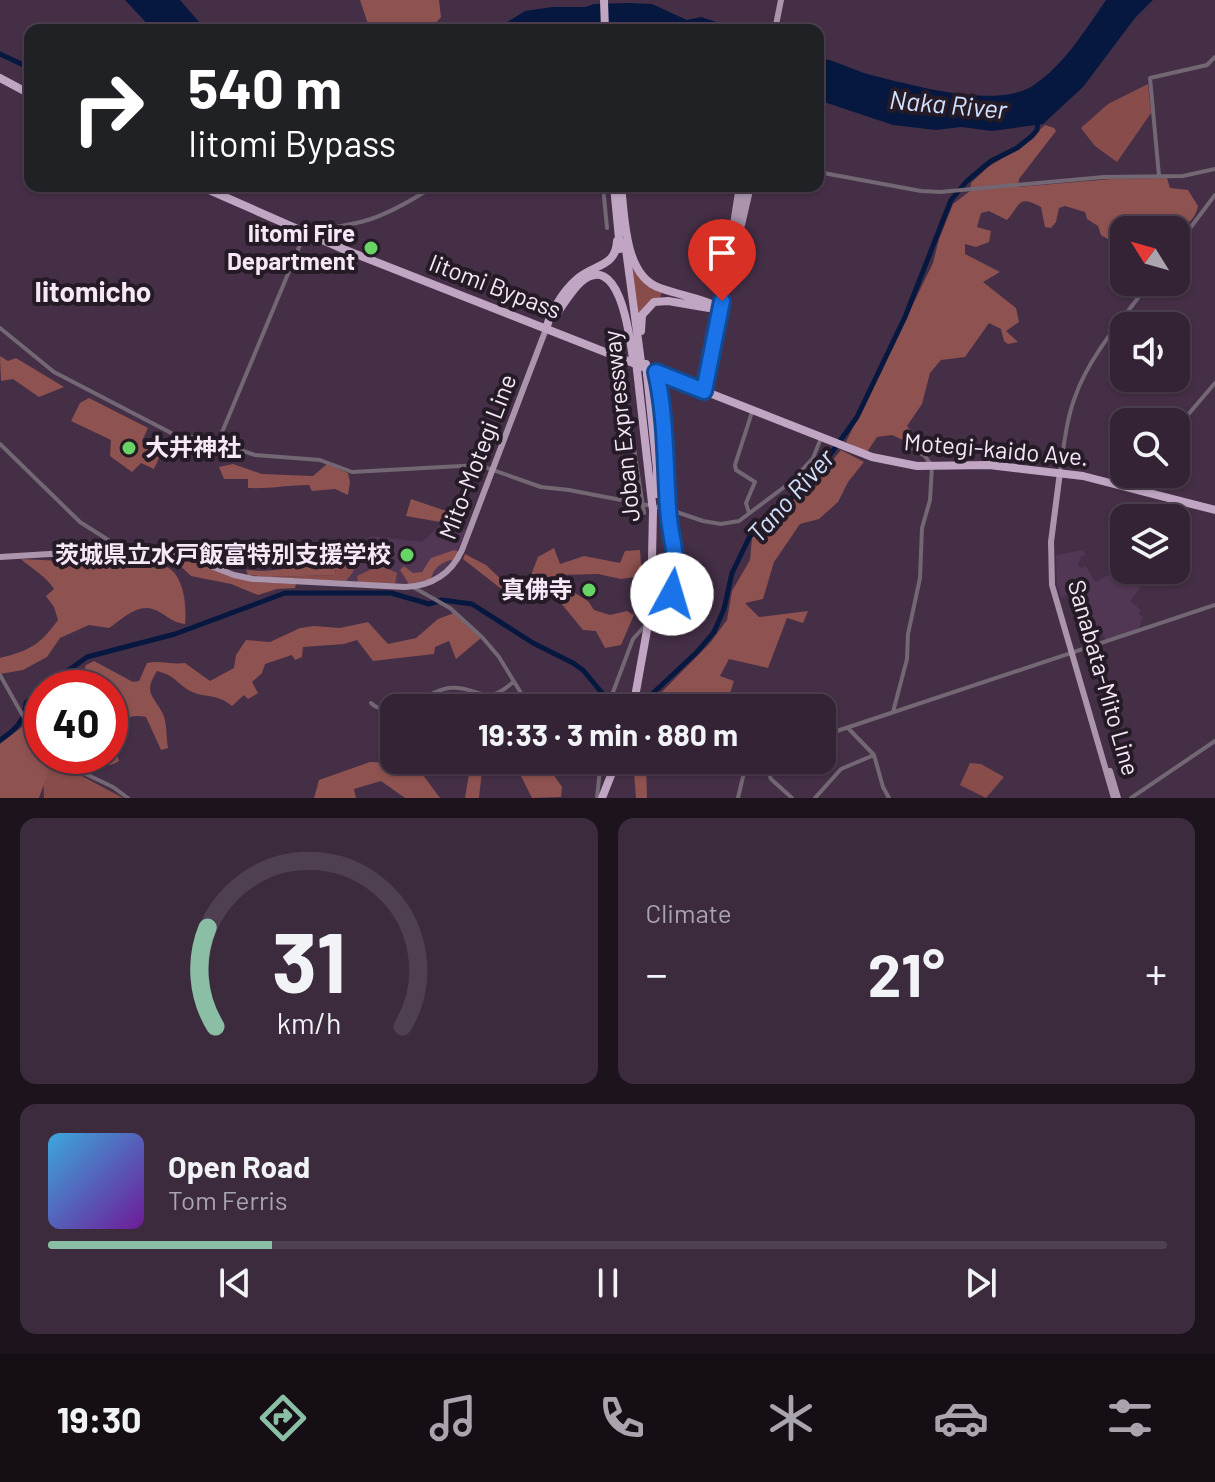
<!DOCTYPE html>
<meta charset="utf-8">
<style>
:root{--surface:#342335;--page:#3c2b3d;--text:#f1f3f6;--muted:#a9a4ad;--line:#4e4050;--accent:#8abfa5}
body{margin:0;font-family:Barlow,"Noto Sans JP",sans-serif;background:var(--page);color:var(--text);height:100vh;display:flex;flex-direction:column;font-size:30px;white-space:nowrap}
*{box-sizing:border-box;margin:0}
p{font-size:26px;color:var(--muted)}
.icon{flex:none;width:44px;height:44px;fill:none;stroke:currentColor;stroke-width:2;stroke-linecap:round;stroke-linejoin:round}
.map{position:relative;height:798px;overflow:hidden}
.sheet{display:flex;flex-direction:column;gap:20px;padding:20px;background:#1d131d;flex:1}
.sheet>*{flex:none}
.banner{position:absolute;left:24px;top:24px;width:800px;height:168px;border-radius:16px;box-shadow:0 2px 6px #0004,0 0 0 2px var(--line);background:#202124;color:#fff;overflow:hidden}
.needle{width:52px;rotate:307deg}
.tools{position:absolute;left:1110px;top:216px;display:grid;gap:16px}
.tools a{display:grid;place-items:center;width:80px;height:80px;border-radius:16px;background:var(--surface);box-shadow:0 2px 6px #0004,0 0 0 2px var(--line);font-size:40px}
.speed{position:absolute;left:24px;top:670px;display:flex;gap:16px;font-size:40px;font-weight:700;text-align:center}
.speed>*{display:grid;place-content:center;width:104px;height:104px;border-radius:50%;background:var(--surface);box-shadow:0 2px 6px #0004,0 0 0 2px var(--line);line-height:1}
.speed .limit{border:12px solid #d22;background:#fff;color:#111}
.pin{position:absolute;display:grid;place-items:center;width:68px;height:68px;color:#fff;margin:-82px -34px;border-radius:50% 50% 50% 0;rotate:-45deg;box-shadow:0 0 8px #0007}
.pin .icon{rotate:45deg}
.me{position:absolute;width:88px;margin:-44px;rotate:6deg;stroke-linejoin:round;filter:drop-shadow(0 0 6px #0008)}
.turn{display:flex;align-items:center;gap:28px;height:168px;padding:0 32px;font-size:36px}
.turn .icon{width:104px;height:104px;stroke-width:2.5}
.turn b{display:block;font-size:56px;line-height:68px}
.big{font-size:60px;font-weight:700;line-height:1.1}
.sheet .widget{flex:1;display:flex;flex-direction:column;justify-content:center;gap:12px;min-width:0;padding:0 28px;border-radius:16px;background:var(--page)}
.sheet .dial{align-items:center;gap:0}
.dial svg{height:208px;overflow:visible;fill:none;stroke:var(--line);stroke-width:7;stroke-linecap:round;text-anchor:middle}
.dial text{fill:var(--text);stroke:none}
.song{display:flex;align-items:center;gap:24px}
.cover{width:96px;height:96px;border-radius:12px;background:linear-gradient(135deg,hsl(200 70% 55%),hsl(280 70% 35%))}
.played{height:8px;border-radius:4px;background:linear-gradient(90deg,var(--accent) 20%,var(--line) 20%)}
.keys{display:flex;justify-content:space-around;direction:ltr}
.heat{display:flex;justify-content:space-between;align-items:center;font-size:44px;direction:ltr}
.sheet .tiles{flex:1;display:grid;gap:20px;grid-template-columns:1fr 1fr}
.widget:last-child{grid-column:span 2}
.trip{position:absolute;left:380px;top:694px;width:456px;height:80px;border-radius:16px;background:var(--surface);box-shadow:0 2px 6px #0004,0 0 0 2px var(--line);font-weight:700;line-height:80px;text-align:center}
.menu{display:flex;height:128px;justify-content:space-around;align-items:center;background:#150e15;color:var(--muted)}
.menu .icon{width:56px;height:56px}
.menu .active{color:var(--accent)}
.menu b{font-size:36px;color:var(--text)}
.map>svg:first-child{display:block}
</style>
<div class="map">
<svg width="1215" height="798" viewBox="0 0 1215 798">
<rect width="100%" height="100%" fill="#452f47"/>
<path fill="#513754" d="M439,526L466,529L454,559L441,573L422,582L402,585L346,581L334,568L338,561L354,558L370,536L422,542Z
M1083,550L1086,555L1081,556L1078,565L1081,568L1086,566L1095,582L1121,569L1129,582L1141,578L1144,583L1130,601L1141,610L1138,613L1143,618L1138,630L1106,640L1075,591L1061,598L1057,585L1056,555Z"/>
<path fill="#884d4b" d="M1148,84L1151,113L1117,162L1095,146L1081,128L1108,104Z
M627,230L633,260L662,291L660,299L640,324Z
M348,561L356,562L353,572L346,581L268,577L336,575L334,564Z
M383,566L397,573L395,584L358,582L357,576L376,567Z
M48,758L123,798H44L43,772Z
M970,763L981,764L1004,777L986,798L960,785Z"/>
<path fill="#8e5250" d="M360,0H439L441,17L430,30H373L369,27Z
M1045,125L1054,128L1056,131L1019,179L1018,187L1111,179L1167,178L1170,188L1188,190L1198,206C1191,239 1151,230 1124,230V249L1101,235L1098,226L1087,219L1085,212L1065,206L1059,208L1056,222L1051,228L1045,227L1041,207C1017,194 1021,205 1007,220L989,211L981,213L977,227L991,231L989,242L976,247L965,244V254L1000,272L983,282L1016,308L1019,322L1006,331L1018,342L1008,344L1004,341L1001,329L989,323L965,357L941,360L930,373L922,404L907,426L915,436L914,445L892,435L877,437L867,452L846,442L933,263L939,239L953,204L970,191L971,183L988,167L1021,147Z
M0,356L8,361L16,358L64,387L39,397L13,379L1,381Z
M89,398L148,428L142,441L162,451L154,469L141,463L132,472L110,456L111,440L71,421L80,403Z
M841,450L864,462L848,482L838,502L819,519L800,524L774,562L763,599L745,603L759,617L808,611L803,623L787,618L768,668L729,659L720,676L734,681L725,708H646L710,643L727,620L732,591L750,560L752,538L822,473Z
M233,464L262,474L313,476L327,464L348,473L350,482L348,495L335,489L312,491L309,485C288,485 270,489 248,488V479H224L219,467Z
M411,499L449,512L446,523L406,516Z
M554,548L560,564L584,556L620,563L625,551L640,550L642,576L621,579L598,574L557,575L555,581L588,601L594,610L610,615L627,611L634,615L621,645L605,648L596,631L583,630L560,602L545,595L504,591L463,559L465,554L486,565L504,582L527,585L538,557Z
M454,550L459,552L454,559C443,562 434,566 431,579L409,584L400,570L404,566L413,573L422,572L431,558Z
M78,557C99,557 103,561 122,565C135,568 147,564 160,565C184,568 187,606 185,624C173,622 171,619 161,613C141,599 125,617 109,628L89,625L60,638L47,657L23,670L0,674V658C30,650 39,646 58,620L54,607L46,596L54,589C46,576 32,569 21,559L64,561Z
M179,557L253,582L296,584L295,588L277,589L258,595L231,584L191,576L175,561Z
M334,564L336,575L268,577L248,575L246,570L264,571Z
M454,613L481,638L456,659L449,641L435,647L434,654L373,661L357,640L344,644L303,647L302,657L295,660L292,655L265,664L262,673L252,682L258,693L248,699L244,695L232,706C215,692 206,699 190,691C175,682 176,676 157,671C143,694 153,694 163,714C167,723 166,737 168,748L161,750L146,717C128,713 122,721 110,734L119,761C109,768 99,764 88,771L83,768L94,760H103L105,756H110V688H80L85,686L82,675L86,665L94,661L133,682L139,681L147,663C161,660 171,665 185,663L210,681L234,668L236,655L246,640L270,642L300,628L314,626L340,628L368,622L388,644L416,638L438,619Z
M42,698V723L34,742L42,756L52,761L39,798H0V744L22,727L30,705Z
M464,760H500L493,771L482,770L479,798H465L469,774Z
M513,760H550L546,764L562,787L561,797L532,798L521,776L516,775Z
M633,760H646L647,798H636Z
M370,762L409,763L420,771L440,798H405L381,781L354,789L356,798H314L319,780Z"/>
<path fill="#06183f" d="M125,0H180L206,30H153Z
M1106,0H1153L1135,18L1083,87L1043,124L992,131L961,127L936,130L893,125L818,100V58C837,60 852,70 871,75C912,85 997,110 1034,85C1064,65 1086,29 1106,0Z
M628,3L652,4L687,20L701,17L741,30H494L525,11L552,7H585L594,4Z"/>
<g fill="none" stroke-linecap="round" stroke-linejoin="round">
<path stroke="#06183f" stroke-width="5" d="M0,54L30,68
M290,186L302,190L310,186
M44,688L87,657L175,634L285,593H391L429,604L442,600L472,604L533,643L573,663L583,670L602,693L611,698L621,702L651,695L697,652L714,632L724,609L732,573L750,536L815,476L857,417L905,317L951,200L967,181L991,161L1017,148L1032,136L1037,130L1038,118
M0,740C15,730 25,721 26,703L42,689"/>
<path stroke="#726773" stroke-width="4" d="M818,172L921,191L940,192L1104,177L1183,176L1215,169
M1159,176L1150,78L1207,65L1215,57
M603,186L607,228
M1176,247L1215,195
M0,328L54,372L177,436L205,438L255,455L320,460L352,472L479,465L541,487L569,490L668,509L703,521L721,524L739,521L791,482L813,458L821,438
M624,361L627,402L644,513
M1176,434L1186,417L1215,383
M218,442L300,245C317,226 348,227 371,219C394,211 414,199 434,186
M0,444L80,522L113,543L116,549
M1060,471C1064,446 1066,421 1075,397C1090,354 1124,318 1150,282
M1140,490L1151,474
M749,513L746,503L755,482L736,470L735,465L752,412
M413,587L450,608L482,637L499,657L521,693L534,708
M0,675L42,750
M371,703C389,722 430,690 449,688C479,685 484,709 513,682
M607,708L633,639L668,600L676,577L677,563L670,538L667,465L657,375
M893,712L907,659L908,634L920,578L922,528L930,500L932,466L925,456L904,444
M848,728L874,755L883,787L889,798
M822,736L1215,605
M48,756L113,787L128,798
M689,760L714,764L747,760L738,798
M763,760L771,779L792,798
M597,798L601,760
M815,798L841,769L874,755
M1131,798L1215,741"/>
<path stroke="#aa95ad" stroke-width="6" d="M775,30L781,0
M737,227L742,225L751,186
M737,227L733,224L739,186
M704,391L745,186
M1060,472L1051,542L1052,585L1114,798
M0,557L149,548L175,552L234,575L253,579L405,587C431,586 451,574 462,550L546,329
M1110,771L1118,798"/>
<path stroke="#c1a6c3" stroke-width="8" d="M604,0L605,30
M0,78L30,94
M200,186L343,249L872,457L917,466L989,465L1083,476L1215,510
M614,186L620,249
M621,186C625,217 624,276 660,288C682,296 699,297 721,308
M625,242L641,362
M558,312C565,302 572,290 581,282C620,249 630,339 633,359
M546,329C551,311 563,291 577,279C593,264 616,268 617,241
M641,331L642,315L654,302L668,301L709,308
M637,370L652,503
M647,374L657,469V494
M651,608L653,510
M602,798L617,760"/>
<path stroke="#c1a6c3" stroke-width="8" d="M636,360L637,370
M646,364L647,374
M652,503L653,510
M633,708L651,608"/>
</g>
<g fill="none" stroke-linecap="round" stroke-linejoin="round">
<g stroke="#114b97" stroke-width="20">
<path id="route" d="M672,594C681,559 670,542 668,508C665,463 666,417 656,372L704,391L722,301"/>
</g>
<use href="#route" stroke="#1a73e8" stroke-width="14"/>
</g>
<g fill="#68d465" stroke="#251b26" stroke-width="3">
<circle cx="371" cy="248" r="8"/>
<circle cx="129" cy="448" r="8"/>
<circle cx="407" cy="555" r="8"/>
<circle cx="589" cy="590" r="8"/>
</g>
<g text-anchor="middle" stroke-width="8" stroke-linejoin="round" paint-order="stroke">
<g font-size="24" font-weight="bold" fill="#f6e8f7" stroke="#251b26" text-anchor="end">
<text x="355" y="242">Iitomi Fire<tspan x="355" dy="28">Department</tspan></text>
<text x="145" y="456" text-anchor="start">大井神社</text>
<text x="391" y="563">茨城県立水戸飯富特別支援学校</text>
<text x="573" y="598">真佛寺</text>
</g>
<g font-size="24" fill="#f6e8f7" stroke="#251b26">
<text transform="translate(495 287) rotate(21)" y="8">Iitomi Bypass</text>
<text transform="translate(622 426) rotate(-96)" y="8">Joban Expressway</text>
<text transform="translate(996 450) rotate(5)" y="8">Motegi-kaido Ave.</text>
<text transform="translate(478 457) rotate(-69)" y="8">Mito-Motegi Line</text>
<text transform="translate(1103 678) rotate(74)" y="8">Sanabata-Mito Line</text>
</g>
<g font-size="26" font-style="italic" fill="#d1e1ff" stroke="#251b26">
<text transform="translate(948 105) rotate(5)" y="9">Naka River</text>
<text transform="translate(791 496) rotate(-48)" y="9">Tano River</text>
</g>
<g font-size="28" font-weight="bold" fill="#f6e8f7" stroke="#251b26">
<text x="93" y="302">Iitomicho</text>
</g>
</g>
</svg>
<div class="tools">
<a><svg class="needle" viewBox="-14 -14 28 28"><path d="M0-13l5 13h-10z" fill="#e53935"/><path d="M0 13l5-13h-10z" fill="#a9a4ad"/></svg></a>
<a><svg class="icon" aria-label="sound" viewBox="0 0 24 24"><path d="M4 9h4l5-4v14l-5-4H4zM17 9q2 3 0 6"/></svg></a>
<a><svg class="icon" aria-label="search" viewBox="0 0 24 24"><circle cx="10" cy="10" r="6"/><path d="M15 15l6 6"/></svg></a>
<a><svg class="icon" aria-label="layers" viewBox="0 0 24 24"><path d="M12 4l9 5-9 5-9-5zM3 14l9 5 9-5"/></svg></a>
</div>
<div class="speed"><div class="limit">40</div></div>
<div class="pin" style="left:722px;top:301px;background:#d93025"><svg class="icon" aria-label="arrive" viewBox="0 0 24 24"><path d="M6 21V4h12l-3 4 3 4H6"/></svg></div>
<svg class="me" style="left:672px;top:594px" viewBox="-20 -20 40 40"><circle r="19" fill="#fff"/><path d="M0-13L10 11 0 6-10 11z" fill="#1a73e8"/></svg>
<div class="trip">19:33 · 3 min · 880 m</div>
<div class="banner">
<div class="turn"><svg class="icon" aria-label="right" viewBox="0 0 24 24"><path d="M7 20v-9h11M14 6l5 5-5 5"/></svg><div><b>540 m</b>Iitomi Bypass</div></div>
</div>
</div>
<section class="sheet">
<div class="tiles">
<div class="widget dial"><svg viewBox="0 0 100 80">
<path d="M14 69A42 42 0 1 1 86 69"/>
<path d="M14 69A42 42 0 0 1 11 31" stroke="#8abfa5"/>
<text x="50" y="56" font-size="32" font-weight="700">31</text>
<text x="50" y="72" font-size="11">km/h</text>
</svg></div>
<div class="widget"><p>Climate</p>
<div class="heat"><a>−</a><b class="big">21°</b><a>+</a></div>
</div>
<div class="widget">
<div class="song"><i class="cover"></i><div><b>Open Road</b><p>Tom Ferris</p></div></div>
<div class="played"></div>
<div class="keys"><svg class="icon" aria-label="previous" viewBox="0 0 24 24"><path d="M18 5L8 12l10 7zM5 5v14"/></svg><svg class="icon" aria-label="pause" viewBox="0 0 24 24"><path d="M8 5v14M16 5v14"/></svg><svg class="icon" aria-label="next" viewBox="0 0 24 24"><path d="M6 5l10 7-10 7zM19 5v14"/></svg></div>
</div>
</div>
</section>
<nav class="menu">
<b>19:30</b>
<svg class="icon active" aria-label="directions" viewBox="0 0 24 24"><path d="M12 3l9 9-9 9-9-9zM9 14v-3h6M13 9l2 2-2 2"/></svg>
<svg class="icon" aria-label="music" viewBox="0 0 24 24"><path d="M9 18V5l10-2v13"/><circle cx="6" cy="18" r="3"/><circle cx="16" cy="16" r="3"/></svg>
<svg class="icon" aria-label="phone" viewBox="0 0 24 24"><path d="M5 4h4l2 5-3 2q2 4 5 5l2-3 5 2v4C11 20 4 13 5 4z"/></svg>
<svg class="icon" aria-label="climate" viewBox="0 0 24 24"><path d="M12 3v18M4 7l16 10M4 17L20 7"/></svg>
<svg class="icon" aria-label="car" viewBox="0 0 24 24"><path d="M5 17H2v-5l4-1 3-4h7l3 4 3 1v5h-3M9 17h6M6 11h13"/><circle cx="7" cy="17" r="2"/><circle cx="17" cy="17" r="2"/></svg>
<svg class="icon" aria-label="filters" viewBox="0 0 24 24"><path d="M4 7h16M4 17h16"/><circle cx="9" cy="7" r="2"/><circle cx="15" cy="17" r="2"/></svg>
</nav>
